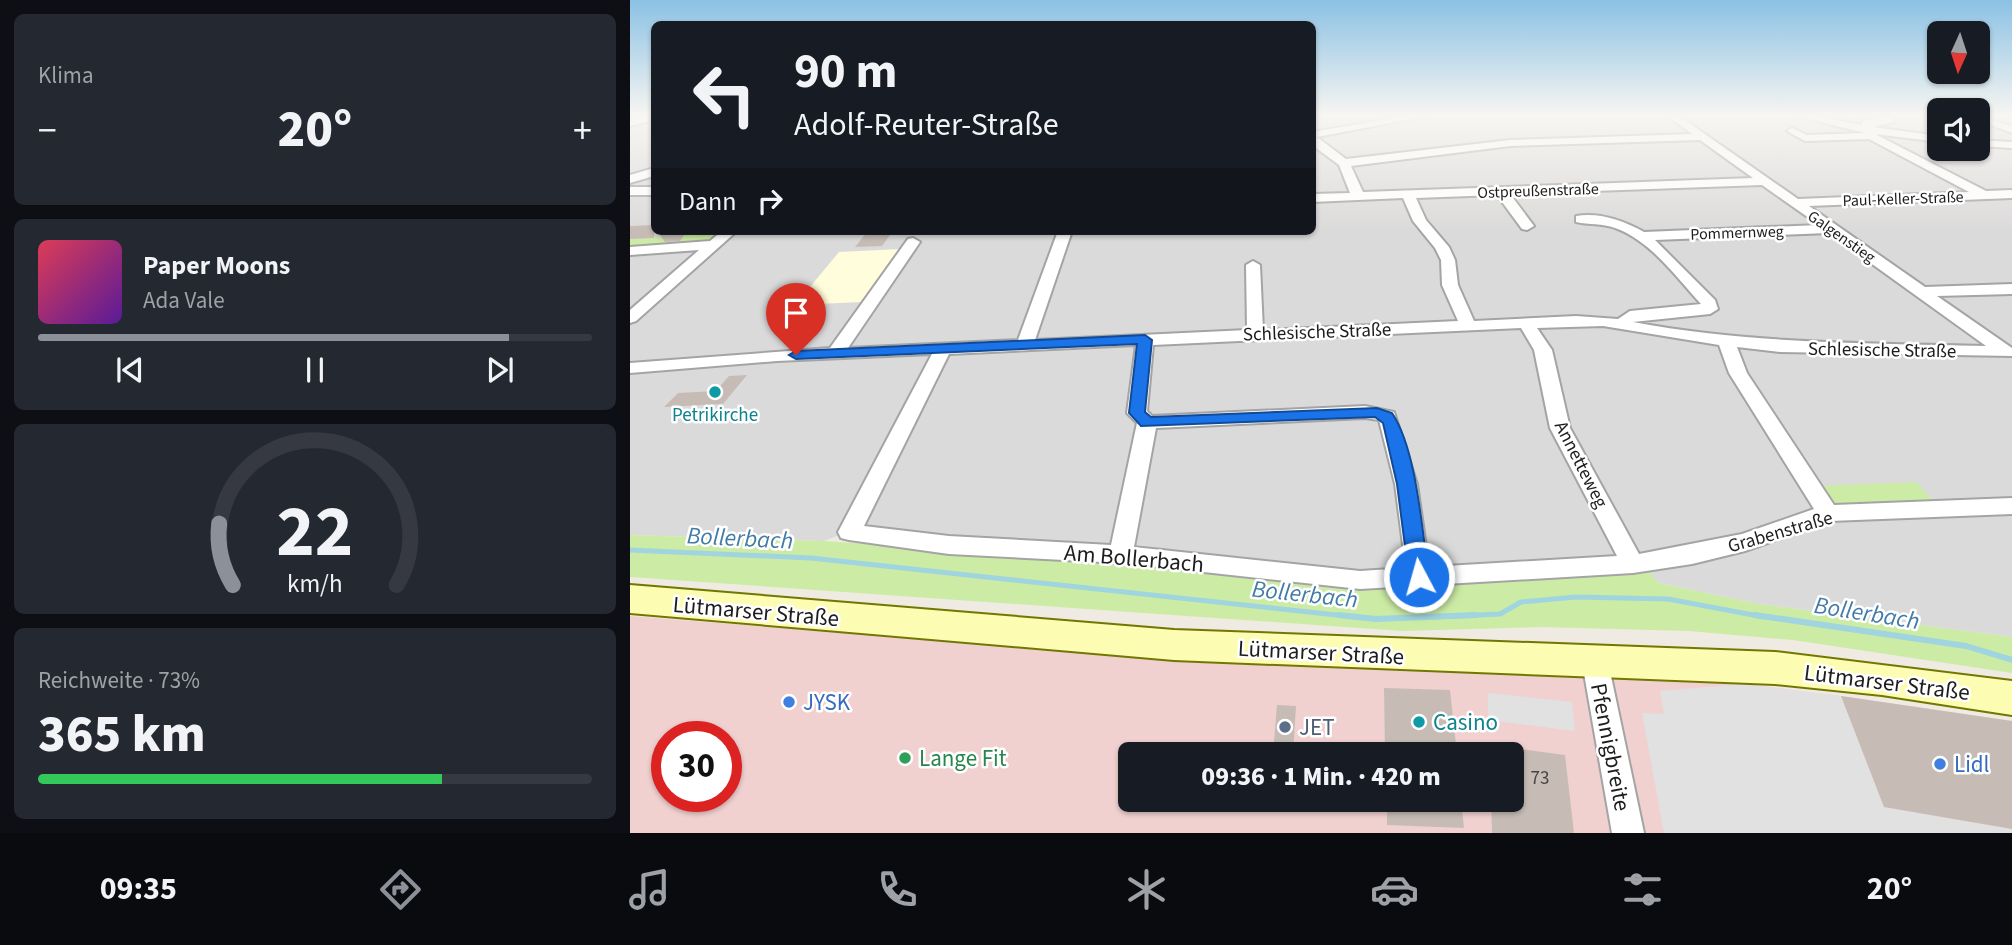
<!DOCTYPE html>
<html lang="de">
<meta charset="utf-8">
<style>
:root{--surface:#171b24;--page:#242831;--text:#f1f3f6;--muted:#9ea1a6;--line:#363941;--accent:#8c9099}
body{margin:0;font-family:"Source Sans 3",sans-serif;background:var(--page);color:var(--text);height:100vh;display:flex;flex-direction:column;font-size:26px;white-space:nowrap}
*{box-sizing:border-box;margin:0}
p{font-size:23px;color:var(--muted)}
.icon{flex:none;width:38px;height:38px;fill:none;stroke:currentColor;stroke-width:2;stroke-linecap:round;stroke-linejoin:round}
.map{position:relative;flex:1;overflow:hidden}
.details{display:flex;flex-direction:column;gap:14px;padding:14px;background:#0d0f14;width:630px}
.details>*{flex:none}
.guide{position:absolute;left:21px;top:21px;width:665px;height:214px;border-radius:10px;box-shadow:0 2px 5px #0004;background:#171b24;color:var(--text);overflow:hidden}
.needle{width:46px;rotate:183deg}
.fabs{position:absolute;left:1297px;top:21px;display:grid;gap:14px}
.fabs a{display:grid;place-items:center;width:63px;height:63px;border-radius:10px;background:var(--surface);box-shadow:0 2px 5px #0004;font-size:35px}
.speed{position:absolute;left:21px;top:721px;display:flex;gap:14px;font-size:35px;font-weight:700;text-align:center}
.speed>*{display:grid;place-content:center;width:91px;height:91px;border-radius:50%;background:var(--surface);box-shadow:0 2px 5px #0004;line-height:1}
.speed .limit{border:10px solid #d22;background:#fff;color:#111}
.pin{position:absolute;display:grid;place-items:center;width:60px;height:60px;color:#fff;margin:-72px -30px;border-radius:50% 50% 50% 0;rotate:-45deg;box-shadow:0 0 7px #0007}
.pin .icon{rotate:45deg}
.me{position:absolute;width:77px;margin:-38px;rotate:354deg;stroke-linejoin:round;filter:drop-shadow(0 0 5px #0008)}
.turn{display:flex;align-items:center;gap:24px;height:147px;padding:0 28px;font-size:32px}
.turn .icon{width:91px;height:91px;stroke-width:2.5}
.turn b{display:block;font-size:49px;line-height:60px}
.then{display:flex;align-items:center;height:66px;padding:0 28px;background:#0003;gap:14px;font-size:26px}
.big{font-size:52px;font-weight:800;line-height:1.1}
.details .card{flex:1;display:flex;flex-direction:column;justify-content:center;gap:10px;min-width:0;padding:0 24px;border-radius:10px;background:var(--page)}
.details .dial{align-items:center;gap:0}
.dial svg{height:182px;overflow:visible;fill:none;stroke:var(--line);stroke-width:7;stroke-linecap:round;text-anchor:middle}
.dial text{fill:var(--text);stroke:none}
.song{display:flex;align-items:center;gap:21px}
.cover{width:84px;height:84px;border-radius:10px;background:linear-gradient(135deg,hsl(350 70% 55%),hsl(270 70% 35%))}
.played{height:7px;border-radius:4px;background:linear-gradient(90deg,var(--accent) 85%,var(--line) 85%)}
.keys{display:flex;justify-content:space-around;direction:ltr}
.heat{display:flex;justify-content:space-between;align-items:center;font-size:38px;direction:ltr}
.charge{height:10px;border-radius:5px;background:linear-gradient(90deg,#34c759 73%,var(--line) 0)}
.trip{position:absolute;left:488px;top:742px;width:406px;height:70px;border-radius:10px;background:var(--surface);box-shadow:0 2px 5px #0004;font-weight:800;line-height:70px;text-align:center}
.menu{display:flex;height:112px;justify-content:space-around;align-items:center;background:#090b0e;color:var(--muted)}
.menu .icon{width:49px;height:49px}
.menu .active{color:var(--accent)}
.menu b{font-size:32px;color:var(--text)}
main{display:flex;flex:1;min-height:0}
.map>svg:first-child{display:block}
</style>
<main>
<section class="details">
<div class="card"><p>Klima</p>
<div class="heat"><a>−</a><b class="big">20°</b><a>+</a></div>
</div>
<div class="card">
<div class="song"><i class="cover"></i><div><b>Paper Moons</b><p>Ada Vale</p></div></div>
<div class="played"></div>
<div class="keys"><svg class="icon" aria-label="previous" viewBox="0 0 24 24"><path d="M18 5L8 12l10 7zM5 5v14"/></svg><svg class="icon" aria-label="pause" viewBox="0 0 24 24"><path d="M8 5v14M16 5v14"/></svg><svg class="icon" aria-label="next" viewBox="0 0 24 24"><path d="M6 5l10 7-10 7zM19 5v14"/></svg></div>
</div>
<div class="card dial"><svg viewBox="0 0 100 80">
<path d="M14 69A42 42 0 1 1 86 69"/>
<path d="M14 69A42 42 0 0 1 8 42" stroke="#8c9099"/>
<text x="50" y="56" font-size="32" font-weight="700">22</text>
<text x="50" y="72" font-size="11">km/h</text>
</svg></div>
<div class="card"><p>Reichweite · 73%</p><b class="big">365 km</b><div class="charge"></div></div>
</section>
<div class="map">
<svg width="1382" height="833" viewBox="0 0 1382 833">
<rect width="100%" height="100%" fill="#efeae2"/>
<path fill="#dbdada" d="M0,116H24V231H682L683,116H1309V149H1348V116H1382V637L1129,604L1028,583L1007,556L861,568L679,573L510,545L304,537L233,526L194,541L0,535Z"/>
<path fill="#f1d0d0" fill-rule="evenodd" d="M0,616L523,657L1036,674L1211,696L1382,721V833H0ZM37,737H96V796H37ZM500,754H882V800H500Z"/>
<path fill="#fffddb" d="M270,249L232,302L165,305L209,252Z"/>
<path fill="#cceca5" d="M59,231H96L80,243L0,249V239L46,237L37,243L45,244Z
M1286,482L1306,503L1203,508L1187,486Z
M0,535L194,541L481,561L661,580L795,585L1019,571L1028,583L1129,604L1382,637V673L1163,640L1059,631L911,627L772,631L0,577Z"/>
<path fill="#e1e1e1" d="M1114,684L1211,696L1254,807L1382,829V833H1034L1012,713L1034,714L1030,691Z
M858,693L942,702L945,731L858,720Z"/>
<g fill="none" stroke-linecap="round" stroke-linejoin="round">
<path stroke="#a0d4df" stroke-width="5" d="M0,550L181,558L725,617
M803,617L870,614L891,602L946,597L1038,599L1134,617"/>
<path stroke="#a0d4df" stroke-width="6" d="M709,615L746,619L846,615
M1125,615L1336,646L1382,660"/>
</g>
<path fill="#c6bcb5" d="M24,225V238L0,239V226Z
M27,231H57L50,241L35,242Z
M263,231L252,246L225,247L237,232Z
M117,375L93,404L34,407L48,393L86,391L99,376Z
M754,688L820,690L827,754H755Z
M1211,696L1382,721V829L1254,807Z
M647,705L666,706L663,754H643Z
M882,748L935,755L944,833H862L861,800H882Z
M757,800H831L834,828L757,825Z"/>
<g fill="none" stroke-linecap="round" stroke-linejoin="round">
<g stroke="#a4a4a4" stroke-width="4">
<path id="street" d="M17,116H24V120L0,126V120Z
M776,116H797L687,137L716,159L880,140L1062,134L1038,116H1049L1168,199L1339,192L1239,139L1175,141L1157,131L1162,128L1177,135L1235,133L1166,116H1185L1232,125V121L1261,116L1265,122L1243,127L1309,136V142L1245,134L1356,191L1382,190V198L1179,206L1295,287L1382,284V294L1307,296L1382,348V356L1150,352L1107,347L1117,373L1204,505L1382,498V514L1200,521L1115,551L1062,564L1003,573L730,589L491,563L319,554L219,540L211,538L208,532L302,354L147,361L0,373V363L200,348L278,239L283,238L290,242L218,348L388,340L428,231H442L405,340L617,330L616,265L623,261L630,265L633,330L828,321L812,285L811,260L805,248L783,221L773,198L682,202V194L720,193L709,165L682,145V132ZM1070,140L1123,178L733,192L721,166L880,146ZM1132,185L1189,225L1014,232C994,221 970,212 946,216V222C959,225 972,223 985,228C1021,241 1046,277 1071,304L1000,311L988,319L946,316L844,321L828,285L825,260L819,247L796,220L786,198L867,195L892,229L897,230L904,226L880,194ZM1199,233L1356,346C1237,343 1120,344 1003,322L1080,314L1088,309L1085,300L1025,240ZM973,326L1089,345L1099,373L1184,509L1112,534L1009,554L940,428L922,350L907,328ZM891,328L904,350L920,428L987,556L799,567L787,484L764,412L735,406L522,416L517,411L523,345ZM506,345L497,413L507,423L481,545L319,536L234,526L319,354ZM735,418L749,420L765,484L776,568L730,571L504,547L526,428Z
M1348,116L1382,126V133L1348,120Z
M1348,140L1382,142V148L1348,146Z
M24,168V176L0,183V175Z
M0,187H24V195H0Z
M92,231H107L6,321L0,323V310L69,250L0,255V247L80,241Z
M965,650L974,654L978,662L1014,833H982L952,662L956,654Z"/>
</g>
<g stroke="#717700" stroke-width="4">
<path id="secondary" d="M0,585L544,630L1145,652L1382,681V715L1252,695L1145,684L544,660L0,613Z"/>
</g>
<use href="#street" fill="#fff" fill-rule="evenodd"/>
<use href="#secondary" fill="#fcfcb3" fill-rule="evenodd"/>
</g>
<linearGradient id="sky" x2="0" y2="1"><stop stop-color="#8bc1e4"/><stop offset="0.5" stop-color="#f8f6f2"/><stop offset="1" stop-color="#f8f6f2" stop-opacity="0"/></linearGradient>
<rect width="1382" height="232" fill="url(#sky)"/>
<path fill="#1a73e8" stroke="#114b97" stroke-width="2" d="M515,335L522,340L515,412L521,417L747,408L762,413C787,450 792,532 799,577L797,583H782L779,577L767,484L753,423L745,417L511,426L499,413L507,344L166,359L159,355L166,351Z"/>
<g fill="#0f9aa8" stroke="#fff" stroke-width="2.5">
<circle cx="85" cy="392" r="7"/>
<circle cx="789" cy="722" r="7"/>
</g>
<g fill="#3f7fe0" stroke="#fff" stroke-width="2.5">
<circle cx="159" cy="702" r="7"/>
<circle cx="1310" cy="764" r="7"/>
</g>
<circle fill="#5c6f8a" stroke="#fff" stroke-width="2.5" cx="655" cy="727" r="7"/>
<circle fill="#2e9e5b" stroke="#fff" stroke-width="2.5" cx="275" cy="758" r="7"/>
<g text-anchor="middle" stroke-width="5" stroke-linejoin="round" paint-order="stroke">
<g font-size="16" fill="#1d1d1d" stroke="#fff">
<text transform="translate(908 190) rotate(-2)" y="6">Ostpreußenstraße</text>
<text transform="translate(1273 198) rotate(-2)" y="6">Paul-Keller-Straße</text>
<text transform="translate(1107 232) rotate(-2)" y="6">Pommernweg</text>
<text transform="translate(1212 236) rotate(35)" y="6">Galgenstieg</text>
</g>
<g font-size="19" fill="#1d1d1d" stroke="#fff">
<text transform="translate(687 331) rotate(-2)" y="7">Schlesische Straße</text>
<text transform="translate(1252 349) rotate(1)" y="7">Schlesische Straße</text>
<text transform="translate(952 464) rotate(63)" y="7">Annetteweg</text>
<text transform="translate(1150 531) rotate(-16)" y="7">Grabenstraße</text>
</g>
<g font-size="19" fill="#0d838f" stroke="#fff">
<text x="85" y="421">Petrikirche</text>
</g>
<g font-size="19" fill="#474543">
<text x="910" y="784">73</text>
</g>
<g font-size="23" fill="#1d1d1d" stroke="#fff">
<text transform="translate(504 558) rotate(5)" y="8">Am Bollerbach</text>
<text transform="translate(126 611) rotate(5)" y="8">Lütmarser Straße</text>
<text transform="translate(691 652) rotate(3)" y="8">Lütmarser Straße</text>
<text transform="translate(1257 682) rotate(7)" y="8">Lütmarser Straße</text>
<text transform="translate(981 747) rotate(79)" y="8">Pfennigbreite</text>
</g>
<g font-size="23" fill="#366cbe" stroke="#fff" text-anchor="start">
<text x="173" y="710">JYSK</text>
<text x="1324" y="772">Lidl</text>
</g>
<g font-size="23" fill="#0d838f" stroke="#fff" text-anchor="start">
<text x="803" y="730">Casino</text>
</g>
<g font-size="23" fill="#4e5e75" stroke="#fff" text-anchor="start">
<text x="669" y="735">JET</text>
</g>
<g font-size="23" fill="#27864d" stroke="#fff" text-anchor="start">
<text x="289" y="766">Lange Fit</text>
</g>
<g font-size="24" font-style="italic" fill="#427ba8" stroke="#fff">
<text transform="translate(110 538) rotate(3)" y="8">Bollerbach</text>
<text transform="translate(675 594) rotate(6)" y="8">Bollerbach</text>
<text transform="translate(1237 613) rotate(9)" y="8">Bollerbach</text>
</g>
</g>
</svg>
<div class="fabs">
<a><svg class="needle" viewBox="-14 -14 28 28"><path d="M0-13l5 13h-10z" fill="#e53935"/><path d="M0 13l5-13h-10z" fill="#9ea1a6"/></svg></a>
<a><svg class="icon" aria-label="sound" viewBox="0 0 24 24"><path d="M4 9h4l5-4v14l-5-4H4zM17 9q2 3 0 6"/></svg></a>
</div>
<div class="speed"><div class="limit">30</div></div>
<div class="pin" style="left:166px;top:355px;background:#d93025"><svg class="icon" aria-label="arrive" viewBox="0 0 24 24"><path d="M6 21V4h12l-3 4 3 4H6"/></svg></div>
<svg class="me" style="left:789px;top:577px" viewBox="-20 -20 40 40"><circle r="17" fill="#1a73e8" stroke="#fff" stroke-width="3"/><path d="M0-11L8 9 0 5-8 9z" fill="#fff"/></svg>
<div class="trip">09:36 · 1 Min. · 420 m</div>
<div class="guide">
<div class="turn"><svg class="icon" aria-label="left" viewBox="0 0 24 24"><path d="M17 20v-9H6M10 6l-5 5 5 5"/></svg><div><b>90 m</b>Adolf-Reuter-Straße</div></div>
<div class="then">Dann<svg class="icon" aria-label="right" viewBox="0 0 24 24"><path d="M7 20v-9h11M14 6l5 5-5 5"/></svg></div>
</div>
</div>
</main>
<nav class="menu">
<b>09:35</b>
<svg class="icon active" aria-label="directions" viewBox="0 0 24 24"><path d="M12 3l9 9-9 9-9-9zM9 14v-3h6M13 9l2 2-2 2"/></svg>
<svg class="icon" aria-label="music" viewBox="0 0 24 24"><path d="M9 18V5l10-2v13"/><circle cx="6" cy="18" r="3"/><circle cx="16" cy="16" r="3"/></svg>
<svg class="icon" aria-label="phone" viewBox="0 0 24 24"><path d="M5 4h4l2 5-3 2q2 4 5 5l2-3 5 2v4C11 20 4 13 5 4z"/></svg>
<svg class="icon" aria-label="climate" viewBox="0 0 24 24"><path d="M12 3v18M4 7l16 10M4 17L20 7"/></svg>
<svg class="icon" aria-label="car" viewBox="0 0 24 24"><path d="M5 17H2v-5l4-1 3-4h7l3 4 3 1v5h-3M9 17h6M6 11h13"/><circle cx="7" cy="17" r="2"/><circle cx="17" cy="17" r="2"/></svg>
<svg class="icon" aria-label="filters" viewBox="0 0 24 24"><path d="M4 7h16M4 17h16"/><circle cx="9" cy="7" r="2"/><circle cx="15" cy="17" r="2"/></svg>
<b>20°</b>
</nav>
